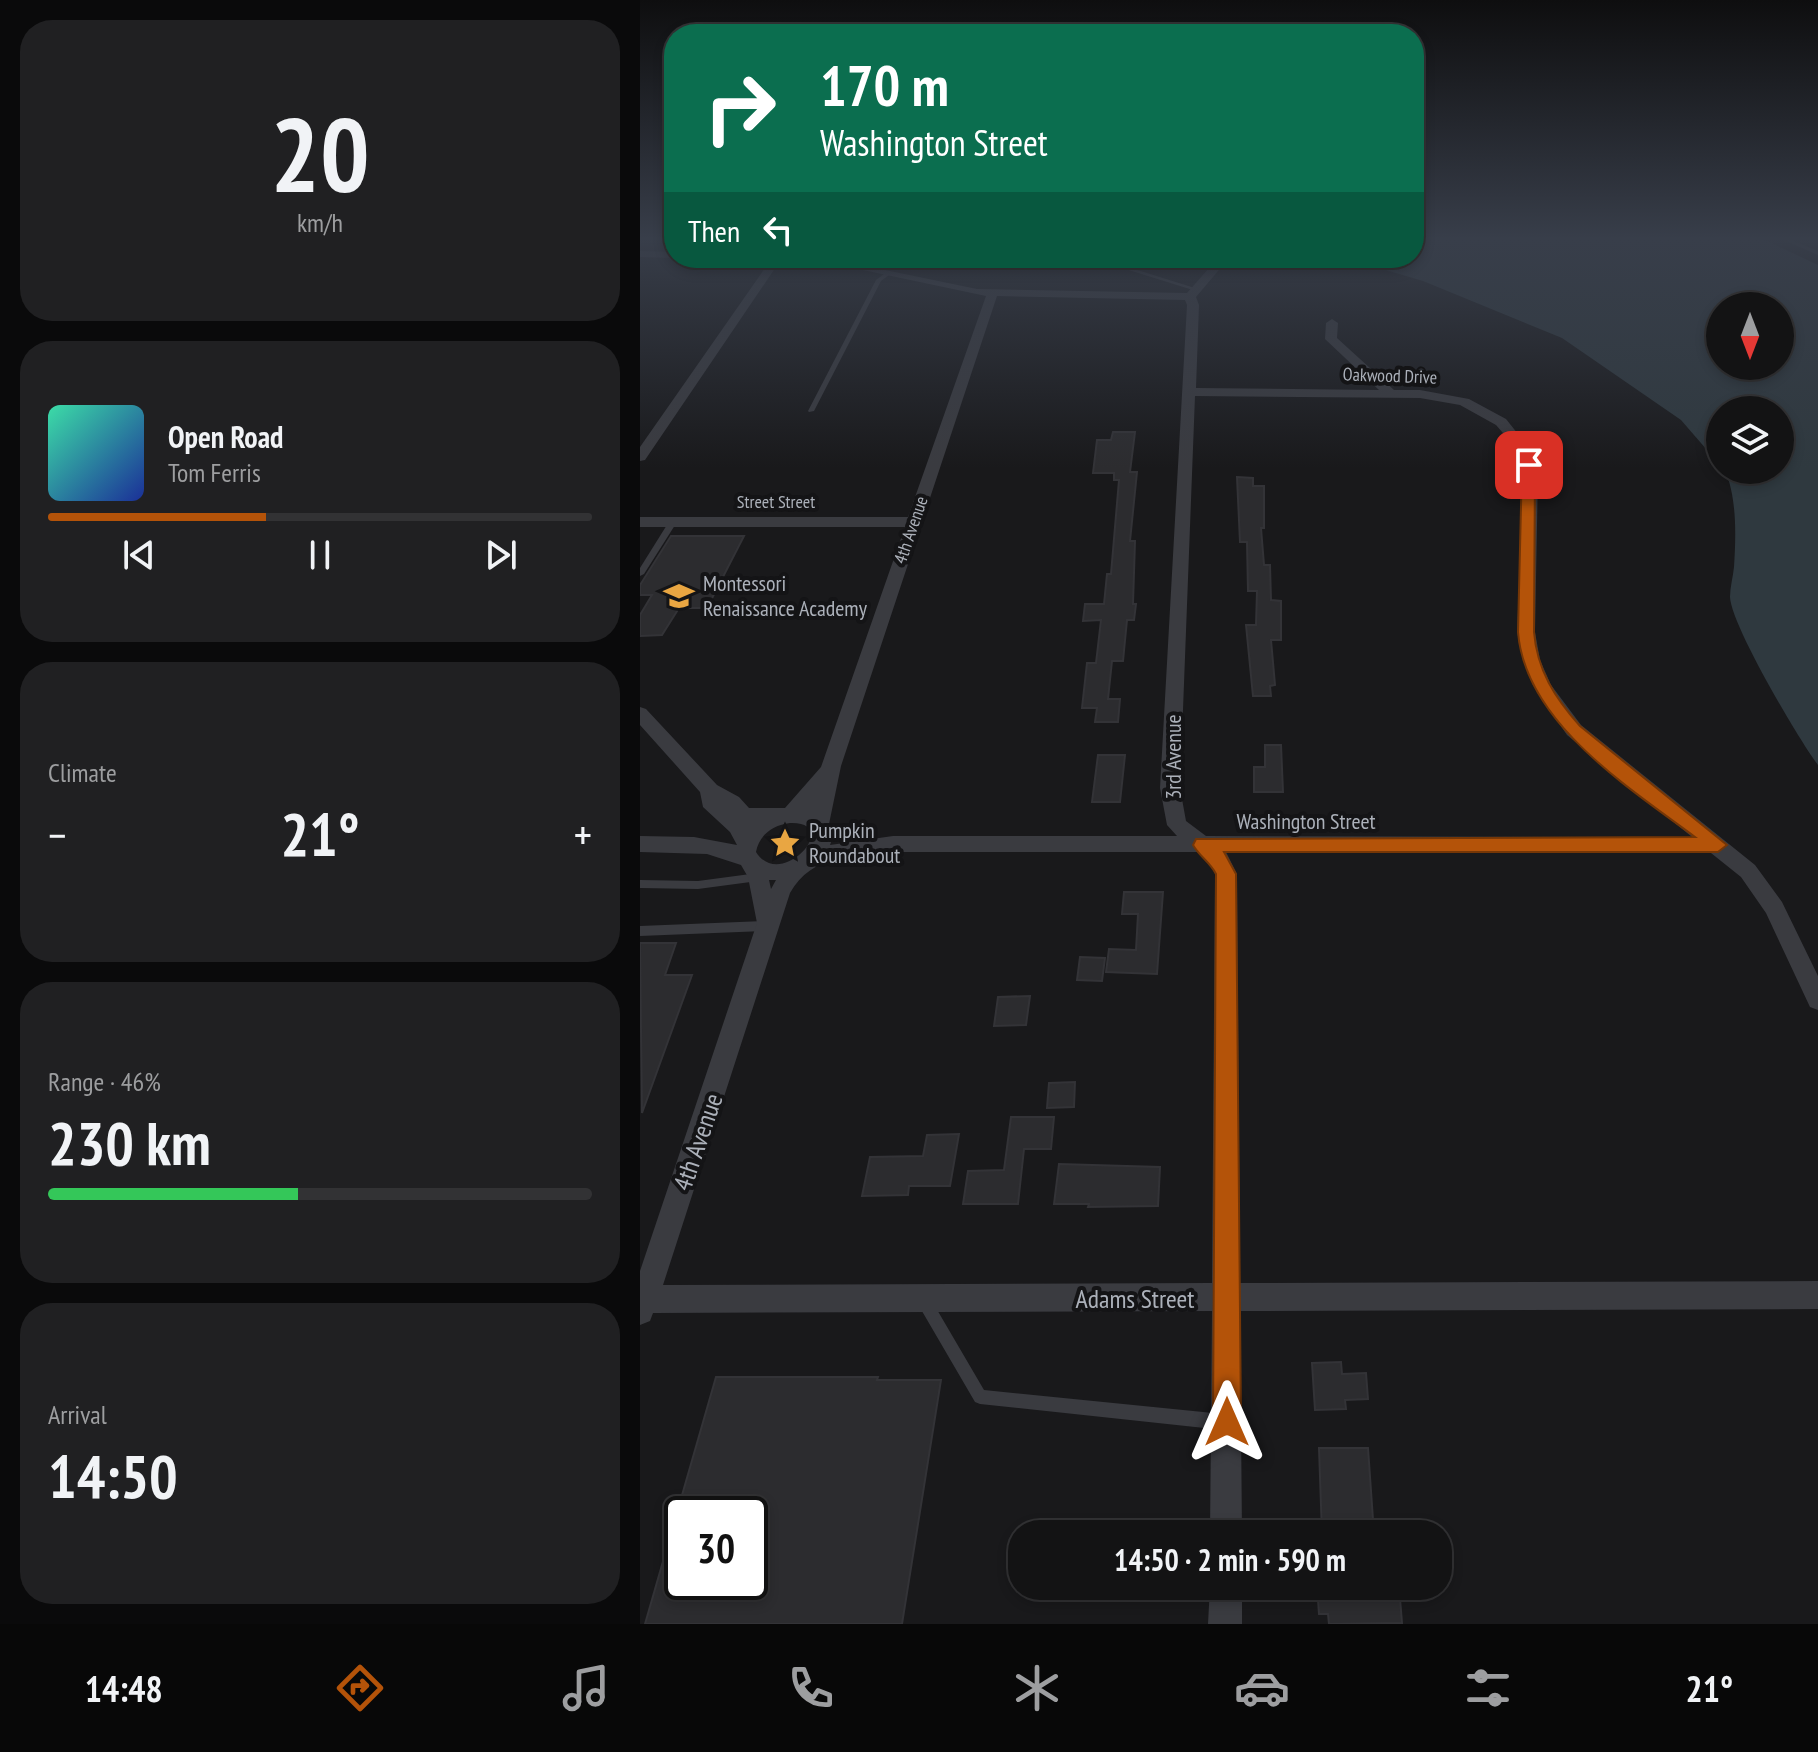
<!DOCTYPE html>
<meta charset="utf-8">
<style>
:root{--surface:#131314;--page:#202022;--text:#f1f3f6;--muted:#9d9ea0;--line:#323234;--accent:#b45309}
body{margin:0;font-family:"PT Sans Narrow",sans-serif;background:var(--page);color:var(--text);height:100vh;display:flex;flex-direction:column;font-size:30px;white-space:nowrap}
*{box-sizing:border-box;margin:0}
p{font-size:26px;color:var(--muted)}
.icon{flex:none;width:44px;height:44px;fill:none;stroke:currentColor;stroke-width:2;stroke-linecap:round;stroke-linejoin:round}
.map{position:relative;flex:1;overflow:hidden}
.panel{display:flex;flex-direction:column;gap:20px;padding:20px;background:#0a0a0b;width:640px}
.panel>*{flex:none}
.banner{position:absolute;left:24px;top:24px;width:760px;height:244px;border-radius:32px;box-shadow:0 4px 12px #0003,0 0 0 2px var(--line);background:#0b6e4f;color:#fff;overflow:hidden}
.needle{width:52px;rotate:180deg}
.tools{position:absolute;left:1066px;top:292px;display:grid;gap:16px}
.tools a{display:grid;place-items:center;width:88px;height:88px;border-radius:50%;background:var(--surface);box-shadow:0 4px 12px #0003,0 0 0 2px var(--line);font-size:40px}
.speed{position:absolute;left:24px;top:1496px;display:flex;gap:16px;font-size:40px;font-weight:700;text-align:center}
.speed>*{display:grid;place-content:center;width:104px;height:104px;border-radius:50%;background:var(--surface);box-shadow:0 4px 12px #0003,0 0 0 2px var(--line);line-height:1}
.speed .limit{border:4px solid #111;border-radius:12px;background:#fff;color:#111}
.pin{position:absolute;display:grid;place-items:center;width:68px;height:68px;color:#fff;margin:-34px;border-radius:16px;box-shadow:0 4px 12px #0006}
.me{position:absolute;width:88px;margin:-44px;rotate:0deg;stroke-linejoin:round;filter:drop-shadow(0 0 6px #0008)}
.turn{display:flex;align-items:center;gap:28px;height:168px;padding:0 24px;font-size:36px}
.turn .icon{width:104px;height:104px;stroke-width:2.5}
.turn b{display:block;font-size:56px;line-height:68px}
.then{display:flex;align-items:center;height:76px;padding:0 24px;background:#0003;gap:16px;font-size:30px}
.big{font-size:60px;font-weight:700;line-height:1.1}
.panel .tile{flex:1;display:flex;flex-direction:column;justify-content:center;gap:12px;min-width:0;padding:0 28px;border-radius:32px;background:var(--page)}
.panel .dial{align-items:center;gap:0}
.dial b{font-size:104px;line-height:1}
.song{display:flex;align-items:center;gap:24px}
.cover{width:96px;height:96px;border-radius:12px;background:linear-gradient(135deg,hsl(160 70% 55%),hsl(230 70% 35%))}
.played{height:8px;border-radius:4px;background:linear-gradient(90deg,var(--accent) 40%,var(--line) 40%)}
.keys{display:flex;justify-content:space-around;direction:ltr}
.heat{display:flex;justify-content:space-between;align-items:center;font-size:44px;direction:ltr}
.charge{height:12px;border-radius:6px;background:linear-gradient(90deg,#34c759 46%,var(--line) 0)}
.trip{position:absolute;left:368px;top:1520px;width:444px;height:80px;border-radius:32px;background:var(--surface);box-shadow:0 4px 12px #0003,0 0 0 2px var(--line);font-weight:700;line-height:80px;text-align:center}
.tab-bar{display:flex;height:128px;justify-content:space-around;align-items:center;background:#080808;color:var(--muted)}
.tab-bar .icon{width:56px;height:56px}
.tab-bar .selected{color:var(--accent)}
.tab-bar b{font-size:36px;color:var(--text)}
main{display:flex;flex:1;min-height:0}
.map>svg:first-child{display:block}
</style>
<main>
<section class="panel">
<div class="tile dial"><b>20</b><p>km/h</p></div>
<div class="tile">
<div class="song"><i class="cover"></i><div><b>Open Road</b><p>Tom Ferris</p></div></div>
<div class="played"></div>
<div class="keys"><svg class="icon" aria-label="previous" viewBox="0 0 24 24"><path d="M18 5L8 12l10 7zM5 5v14"/></svg><svg class="icon" aria-label="pause" viewBox="0 0 24 24"><path d="M8 5v14M16 5v14"/></svg><svg class="icon" aria-label="next" viewBox="0 0 24 24"><path d="M6 5l10 7-10 7zM19 5v14"/></svg></div>
</div>
<div class="tile"><p>Climate</p>
<div class="heat"><a>−</a><b class="big">21°</b><a>+</a></div>
</div>
<div class="tile"><p>Range · 46%</p><b class="big">230 km</b><div class="charge"></div></div>
<div class="tile"><p>Arrival</p><b class="big">14:50</b></div>
</section>
<div class="map">
<svg width="1178" height="1624" viewBox="0 0 1178 1624">
<rect width="100%" height="100%" fill="#19191b"/>
<path fill="#2f393f" fill-rule="evenodd" d="M774,240H1125L1178,265V765C1159,740 1091,625 1090,597C1090,587 1093,577 1094,567C1096,536 1097,498 1085,470H1140V410H1080V465L1041,420L922,338L783,281L705,258H774ZM1080,306H1140V366H1080Z"/>
<path fill="#2c2c2f" stroke="#333337" stroke-width="2" fill-rule="evenodd" d="M473,432H495L490,472H497L490,541H495L493,604H496L494,620H487L483,661H472L468,699H480L478,722H455L457,708H442L447,663H456L461,620L443,621L445,604H464L467,574H471L479,480H474V473H453L457,440H471Z
M597,477L613,478V486H624V528H621L624,565H630L631,600L641,601V640H631L635,685L630,686L631,696H613L606,625H616L617,591H608L607,542H600Z
M31,536H104L67,608H39L22,635L0,636V615L12,595H0V585Z
M625,745H641L643,792H614V767H625Z
M458,755H485L480,802H452Z
M484,892H523L517,974L466,972L469,949L496,950L498,914H482Z
M0,943H36L25,975H52L2,1113Z
M440,957L465,958L462,981L437,980Z
M390,996L386,1025L354,1026L358,997Z
M435,1082L434,1107L407,1108L409,1083Z
M371,1117H414L411,1149H384L378,1204H323L328,1171L364,1170Z
M319,1134L310,1186H269L268,1195L222,1196L230,1157L283,1156L287,1135Z
M419,1164L520,1167L518,1206L448,1207L449,1204H414Z
M701,1362L702,1374L726,1373L728,1399L705,1400L706,1409L675,1410L672,1363Z
M76,1377H238L237,1380H301L262,1624H5ZM42,1514H110V1582H42Z
M679,1448H728L734,1534H682Z
M677,1586H759L762,1623L689,1624L688,1614H679Z"/>
<g fill="none" stroke-linecap="round" stroke-linejoin="round">
<path fill="#3a3b40" fill-rule="evenodd" d="M1144,240H1151L1178,251V255Z
M450,258H459L558,289L553,290Z
M244,274L249,275L241,281L174,411L169,412L168,411L236,280Z
M30,520H36L37,522L4,574L0,576V568Z
M118,873L122,874L123,877L122,880L118,881L58,889L0,888V880L58,881Z
M126,921L130,923L131,926L130,929L126,931L0,936V926Z
M284,1294L289,1296L344,1390L583,1414L588,1417L591,1422L588,1427L583,1430L340,1404L335,1402L279,1306L277,1301L279,1296Z"/>
<path fill="#3a3b40" fill-rule="evenodd" d="M0,251L34,252L35,258L0,257Z
M132,258H142L5,460L0,461V447Z
M166,258H187L337,289L547,293L578,258H589L556,297L559,305L556,388L739,390L685,339L686,323L692,319L698,323L697,338L754,390H780L829,399L866,419L882,439L898,473L895,632L900,660L911,685L941,725L1115,865L1142,902L1178,976V1010L1170,1007L1126,913L1101,877L1071,853L586,852L597,874L600,1283L1178,1281V1309L600,1311L602,1534H570L572,1311L13,1313L10,1321L0,1325V1271L117,923L108,877L101,865L67,854L0,852V836L54,837L97,845L90,832L63,807L60,792L0,725V707L6,709L77,785L99,797L109,808H145L181,767L265,527H0V517H268L346,296ZM357,296L545,300L547,305L520,788L527,825L537,836H253L190,845L193,837L189,824L201,766ZM555,396L780,398L820,405L856,425L869,440L884,473L877,632L883,660L893,685L927,735L1052,837L566,836L546,821L540,788ZM150,823C204,821 141,892 116,852C119,835 133,825 150,823ZM253,852H558L570,862L575,874L572,1283L23,1285L150,893C172,854 213,856 253,852ZM129,880H136L131,889Z
M570,1586H602V1624H568Z"/>
</g>
<linearGradient id="sky" x2="0" y2="1"><stop stop-color="#0e0e0f"/><stop offset="0.51" stop-color="#383e4a"/><stop offset="1" stop-color="#383e4a" stop-opacity="0"/></linearGradient>
<rect width="1178" height="468" fill="url(#sky)"/>
<path fill="#b45309" stroke="#753606" stroke-width="2" d="M889,461L895,465L894,632C897,670 915,698 940,726L1087,845L1078,852H584L596,874L601,1422L597,1432L587,1436L577,1432L573,1422L576,874C570,862 559,856 553,845L556,839L1055,837C988,787 885,722 878,632L882,465Z"/>
<defs>
<g id="school-bare" transform="scale(2.4)"><path d="M0-5L7-2L0 1L-7-2ZM-4 1L0 2.5L4 1V4Q0 6-4 4Z" fill="#e9a642" stroke="#141416" stroke-width="2.5" paint-order="stroke"/></g>
<g id="sight-bare" transform="scale(2.4)"><path d="M0-6L1.8-2.2L6-1.7L2.9 1.2L3.7 5.4L0 3.3L-3.7 5.4L-2.9 1.2L-6-1.7L-1.8-2.2Z" fill="#e9a642" stroke="#141416" stroke-width="2.5" paint-order="stroke"/></g>
</defs>
<g fill-rule="evenodd">
<use href="#school-bare" x="39" y="596"/>
<use href="#sight-bare" x="145" y="843"/>
</g>
<g text-anchor="middle" stroke-width="8" stroke-linejoin="round" paint-order="stroke">
<g font-size="18" fill="#acb1ba" stroke="#141416">
<text transform="translate(750 376) rotate(2)" y="6">Oakwood Drive</text>
<text x="136" y="508">Street Street</text>
<text transform="translate(271 530) rotate(-71)" y="6">4th Avenue</text>
</g>
<g font-size="22" fill="#acb1ba" stroke="#141416" text-anchor="start">
<text x="63" y="591">Montessori<tspan x="63" dy="25">Renaissance Academy</tspan></text>
<text x="169" y="838">Pumpkin<tspan x="169" dy="25">Roundabout</tspan></text>
</g>
<g font-size="22" fill="#acb1ba" stroke="#141416">
<text transform="translate(533 757) rotate(-90)" y="8">3rd Avenue</text>
<text x="666" y="829">Washington Street</text>
</g>
<g font-size="26" fill="#acb1ba" stroke="#141416">
<text transform="translate(58 1142) rotate(-71)" y="9">4th Avenue</text>
<text x="495" y="1308">Adams Street</text>
</g>
</g>
</svg>
<div class="tools">
<a><svg class="needle" viewBox="-14 -14 28 28"><path d="M0-13l5 13h-10z" fill="#e53935"/><path d="M0 13l5-13h-10z" fill="#9d9ea0"/></svg></a>
<a><svg class="icon" aria-label="layers" viewBox="0 0 24 24"><path d="M12 4l9 5-9 5-9-5zM3 14l9 5 9-5"/></svg></a>
</div>
<div class="speed"><div class="limit">30</div></div>
<div class="pin" style="left:889px;top:465px;background:#d93025"><svg class="icon" aria-label="arrive" viewBox="0 0 24 24"><path d="M6 21V4h12l-3 4 3 4H6"/></svg></div>
<svg class="me" style="left:587px;top:1422px" viewBox="-20 -20 40 40"><path d="M0-17L14 15 0 8-14 15z" fill="#b45309" stroke="#fff" stroke-width="4"/></svg>
<div class="trip">14:50 · 2 min · 590 m</div>
<div class="banner">
<div class="turn"><svg class="icon" aria-label="right" viewBox="0 0 24 24"><path d="M7 20v-9h11M14 6l5 5-5 5"/></svg><div><b>170 m</b>Washington Street</div></div>
<div class="then">Then<svg class="icon" aria-label="left" viewBox="0 0 24 24"><path d="M17 20v-9H6M10 6l-5 5 5 5"/></svg></div>
</div>
</div>
</main>
<nav class="tab-bar">
<b>14:48</b>
<svg class="icon selected" aria-label="directions" viewBox="0 0 24 24"><path d="M12 3l9 9-9 9-9-9zM9 14v-3h6M13 9l2 2-2 2"/></svg>
<svg class="icon" aria-label="music" viewBox="0 0 24 24"><path d="M9 18V5l10-2v13"/><circle cx="6" cy="18" r="3"/><circle cx="16" cy="16" r="3"/></svg>
<svg class="icon" aria-label="phone" viewBox="0 0 24 24"><path d="M5 4h4l2 5-3 2q2 4 5 5l2-3 5 2v4C11 20 4 13 5 4z"/></svg>
<svg class="icon" aria-label="climate" viewBox="0 0 24 24"><path d="M12 3v18M4 7l16 10M4 17L20 7"/></svg>
<svg class="icon" aria-label="car" viewBox="0 0 24 24"><path d="M5 17H2v-5l4-1 3-4h7l3 4 3 1v5h-3M9 17h6M6 11h13"/><circle cx="7" cy="17" r="2"/><circle cx="17" cy="17" r="2"/></svg>
<svg class="icon" aria-label="filters" viewBox="0 0 24 24"><path d="M4 7h16M4 17h16"/><circle cx="9" cy="7" r="2"/><circle cx="15" cy="17" r="2"/></svg>
<b>21°</b>
</nav>
